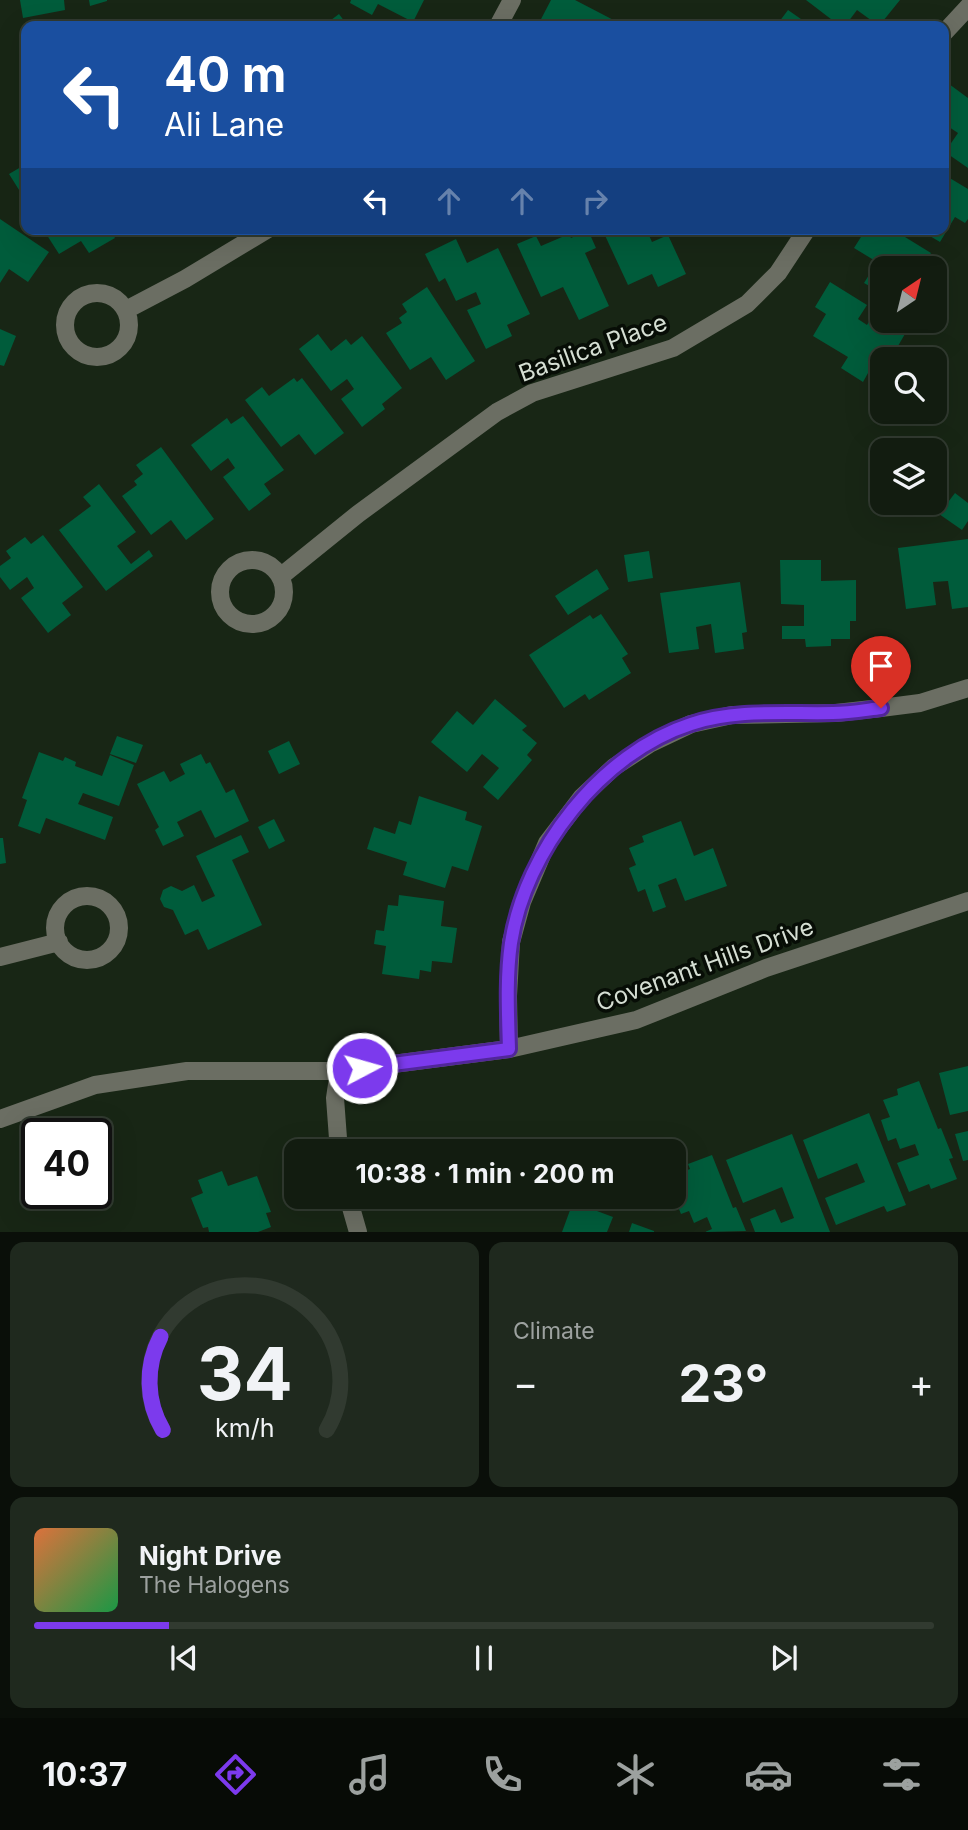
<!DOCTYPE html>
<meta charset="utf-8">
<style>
:root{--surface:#121c10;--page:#1f291e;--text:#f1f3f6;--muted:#9ca19f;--line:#313a30;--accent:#7c3aed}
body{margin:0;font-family:Inter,sans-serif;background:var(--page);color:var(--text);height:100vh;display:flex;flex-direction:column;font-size:26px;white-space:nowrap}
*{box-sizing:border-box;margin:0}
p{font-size:23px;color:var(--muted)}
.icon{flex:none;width:38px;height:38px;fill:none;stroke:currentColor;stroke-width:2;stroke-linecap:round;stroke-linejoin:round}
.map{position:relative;height:1232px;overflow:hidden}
.details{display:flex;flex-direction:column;gap:10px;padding:10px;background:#0a0f09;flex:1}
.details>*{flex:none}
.guide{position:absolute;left:21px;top:21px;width:928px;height:214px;border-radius:14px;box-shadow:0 7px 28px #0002,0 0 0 2px var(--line);background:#1a4fa0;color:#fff;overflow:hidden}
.needle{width:46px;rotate:35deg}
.tools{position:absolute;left:870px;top:256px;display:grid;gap:14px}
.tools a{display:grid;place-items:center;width:77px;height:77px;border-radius:14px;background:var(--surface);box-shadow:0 7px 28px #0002,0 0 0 2px var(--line);font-size:35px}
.speed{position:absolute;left:21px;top:1118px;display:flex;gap:14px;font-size:35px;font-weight:700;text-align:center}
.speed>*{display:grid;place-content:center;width:91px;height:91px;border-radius:50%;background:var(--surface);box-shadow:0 7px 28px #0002,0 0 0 2px var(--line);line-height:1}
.speed .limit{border:4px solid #111;border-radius:10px;background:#fff;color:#111}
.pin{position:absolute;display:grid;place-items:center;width:60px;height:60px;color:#fff;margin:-72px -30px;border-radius:50% 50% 50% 0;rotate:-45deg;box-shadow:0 0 7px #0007}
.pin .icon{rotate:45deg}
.me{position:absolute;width:77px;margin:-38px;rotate:84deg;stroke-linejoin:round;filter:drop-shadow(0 0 5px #0008)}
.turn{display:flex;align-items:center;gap:24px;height:147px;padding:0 28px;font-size:32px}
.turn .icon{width:91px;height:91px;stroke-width:2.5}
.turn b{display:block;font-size:49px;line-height:60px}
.lanes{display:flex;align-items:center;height:66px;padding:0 28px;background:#0003;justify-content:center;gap:35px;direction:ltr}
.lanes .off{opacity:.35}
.big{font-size:52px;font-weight:700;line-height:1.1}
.details .widget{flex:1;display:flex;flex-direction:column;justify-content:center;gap:10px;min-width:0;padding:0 24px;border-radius:14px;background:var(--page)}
.details .dial{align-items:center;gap:0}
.dial svg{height:182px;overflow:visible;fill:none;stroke:var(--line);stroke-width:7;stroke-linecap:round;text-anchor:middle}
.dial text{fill:var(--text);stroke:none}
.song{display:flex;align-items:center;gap:21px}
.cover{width:84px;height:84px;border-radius:10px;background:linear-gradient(135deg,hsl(20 70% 55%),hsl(140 70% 35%))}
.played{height:7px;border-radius:4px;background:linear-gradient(90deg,var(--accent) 15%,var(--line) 15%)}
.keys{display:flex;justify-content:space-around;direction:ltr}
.heat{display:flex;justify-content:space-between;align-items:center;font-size:38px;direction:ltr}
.details .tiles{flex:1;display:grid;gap:10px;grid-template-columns:1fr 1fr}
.widget:last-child{grid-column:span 2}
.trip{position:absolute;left:284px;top:1139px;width:402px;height:70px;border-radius:14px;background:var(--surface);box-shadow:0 7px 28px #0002,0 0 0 2px var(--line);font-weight:700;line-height:70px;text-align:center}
.dock{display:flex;height:112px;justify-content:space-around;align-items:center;background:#070b06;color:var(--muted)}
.dock .icon{width:49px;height:49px}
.dock .active{color:var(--accent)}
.dock b{font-size:32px;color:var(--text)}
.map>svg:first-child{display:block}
</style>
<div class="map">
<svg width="968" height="1232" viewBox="0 0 968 1232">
<rect width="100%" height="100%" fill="#182615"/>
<path fill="#005c3b" d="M20,0H64L65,10L23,18Z
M89,0H107V1L90,6Z
M351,0H424L413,22L378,4L372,15L350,3Z
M551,0H575L625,26H549L540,21Z
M806,0H900L879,26L857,10L845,26H840Z
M788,10L811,26H776Z
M339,14L348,26H323Z
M949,84L968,98V168L945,152L958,133L943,123V92Z
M26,164V201L9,174Z
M943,174L968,189V219L965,223L955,217L940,242L918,229H943Z
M0,219L49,252L28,282L9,269L0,283Z
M43,229H110L115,238L89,253L81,241L59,254Z
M602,229H651L647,231L652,242L668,235L686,274L658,287L652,274L628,285Z
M866,229H892L931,253L928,258L932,261L928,268H882V293L864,283L877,262L854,248Z
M588,230L596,248L585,253L609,306L579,320L563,287L541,297L517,244L536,236L541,246L569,234L571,238Z
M456,239L467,263L498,248L530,314L507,325L512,336L486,349L467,310L481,304L476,292L456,301L445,278L439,282L425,254Z
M830,282L867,305L858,319L867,325L877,308L882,311V320H898L909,327L898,346L894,345L886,359L882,360L877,357L863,382L841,368L848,357L813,336L826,314L815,307Z
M427,287L475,361L446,380L431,357L410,370L386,333L402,323L399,318L407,312L402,304Z
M0,329L16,336L4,366L0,365Z
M318,334L331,351L346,339L351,345L362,336L402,388L382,404L385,409L362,427L341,399L354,389L347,379L331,391L299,349Z
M294,378L297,382L302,378L344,433L315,455L299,434L281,447L245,400L262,387L269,396Z
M243,416L284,470L264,484L271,494L249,511L223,477L235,468L228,458L211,471L191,445L227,418L231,424Z
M161,447L214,519L186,540L171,520L151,535L122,496L137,485L134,481L143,474L136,465Z
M99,484L136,532L117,546L131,564L149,550L153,556L106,591L59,530L91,506L83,497Z
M955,493L968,503V521L962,530L939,514Z
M43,535L83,587L62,603L71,615L48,633L21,598L34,588L27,577L10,590L0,577V566L11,558L6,551L25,537L31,544Z
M968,539V607L952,609L948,581L933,582L936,605L906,609L898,548Z
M649,551L653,578L628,582L624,555Z
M780,560H821V581L856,580V621H850V639H831V646L806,647L805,639H782V626H804V605L781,604Z
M597,569L609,589L568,615L555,596Z
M740,582L747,632L742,633L744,649L715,653L711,624L696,627L699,649L669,653L660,593Z
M601,614L628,654L622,658L631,673L589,700L585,694L564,708L529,655L590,615L593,619Z
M495,699L527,726L522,730L537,743L527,755L532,760L498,800L483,787L499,768L482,754L467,772L431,742L457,711L473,725Z
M117,736L143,745L136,763L110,754Z
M289,741L300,764L279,774L268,751Z
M39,752L63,761L65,757L76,762L75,766L102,776L110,755L134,765L119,806L83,793L78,804L113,817L105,840L46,818L40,834L18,826L27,800L22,798Z
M201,754L206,764L210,762L226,793L234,789L249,821L215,838L201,810L177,822L184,836L163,846L155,830L159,827L137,784L164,771L170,782L185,774L180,764Z
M419,796L467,812L465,820L482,826L468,871L452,866L445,888L403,875L407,862L367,849L374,827L395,834L399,821L411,825Z
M274,819L285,841L269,849L258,827Z
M681,821L694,856L713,848L727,886L685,901L676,878L658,885L666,907L653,912L645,889L638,892L629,868L636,865L629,848L644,842L642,836Z
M241,835L249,852L232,860L262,925L208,950L198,929L185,935L173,910L164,907L160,899L163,890L171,886L182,891L194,885L202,902L215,896L196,856Z
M0,838H3L6,863L0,864Z
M399,895L444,901L441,926L457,928L452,963L432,961L431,972L420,970L419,979L382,974L386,946L374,944L376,930L384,931L388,905L398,906Z
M968,1066V1111L950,1115L939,1073Z
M919,1081L938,1129L941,1128L953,1158L949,1159L957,1179L931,1189L929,1184L909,1192L897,1163L919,1155L915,1144L900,1149L896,1138L888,1141L881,1120L890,1117L883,1100L898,1095L897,1089Z
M869,1113L906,1205L887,1212L884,1206L836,1225L825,1198L865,1182L857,1163L818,1179L803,1140Z
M968,1131V1160L963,1161L955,1134Z
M792,1134L830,1232H755L750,1219L775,1209L781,1223L794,1218L782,1187L743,1203L726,1160Z
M712,1155L733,1208L736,1207L746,1231L705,1232L712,1229L707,1217L694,1223L689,1211L681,1214L674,1197V1195L681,1192L674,1175L690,1169L688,1164Z
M222,1171L228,1186L257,1176L271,1212L266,1213L271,1227L258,1232H209L208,1227L203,1228L191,1198L203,1193L198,1180Z
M573,1202L613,1217L607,1232H562Z
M632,1223L654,1231V1232H629Z"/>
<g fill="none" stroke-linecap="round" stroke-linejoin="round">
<path stroke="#6b6e63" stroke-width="18" d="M498,26L512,0
M943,34L968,7
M65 325a32 32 0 1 1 64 0a32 32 0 1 1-64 0Z
M126,310L185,279L268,229
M220 592a32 32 0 1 1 64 0a32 32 0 1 1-64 0Z
M280,577L358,514L497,412L532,393L673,348L747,304L778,273L807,229
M55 928a32 32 0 1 1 64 0a32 32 0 1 1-64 0Z
M0,957L59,942
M509,1049L508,996L511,942L522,902L547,843L582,797L614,767L651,743L691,724L732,715L836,713L881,708L920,703L968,688
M339,1071L335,1098L339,1152
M0,1119L95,1085L187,1071H339L509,1049L636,1020L766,968L968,901
M348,1197L358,1232"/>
</g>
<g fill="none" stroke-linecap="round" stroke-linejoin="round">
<g stroke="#51269a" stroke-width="18">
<path id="route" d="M362,1068L509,1049C508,1014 506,978 511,943C525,851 601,753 691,724C736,709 786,714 833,713C849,713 865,710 881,708"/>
</g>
<use href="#route" stroke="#7c3aed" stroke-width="12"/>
</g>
<g text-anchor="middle" stroke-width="7" stroke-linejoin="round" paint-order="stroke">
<g font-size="24" fill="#d5ded3" stroke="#070d06">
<text transform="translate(593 348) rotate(-20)" y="8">Basilica Place</text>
<text transform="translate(705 965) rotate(-20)" y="8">Covenant Hills Drive</text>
</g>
</g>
</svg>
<div class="tools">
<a><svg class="needle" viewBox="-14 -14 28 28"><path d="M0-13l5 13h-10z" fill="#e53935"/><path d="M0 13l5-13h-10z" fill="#9ca19f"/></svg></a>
<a><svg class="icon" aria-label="search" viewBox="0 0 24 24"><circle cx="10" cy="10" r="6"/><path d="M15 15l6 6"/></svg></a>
<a><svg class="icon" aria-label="layers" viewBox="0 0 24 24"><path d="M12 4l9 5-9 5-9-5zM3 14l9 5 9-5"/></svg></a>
</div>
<div class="speed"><div class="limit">40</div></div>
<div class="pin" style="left:881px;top:708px;background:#d93025"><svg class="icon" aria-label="arrive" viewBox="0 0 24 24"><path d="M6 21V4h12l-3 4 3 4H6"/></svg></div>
<svg class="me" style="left:362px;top:1068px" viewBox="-20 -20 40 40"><circle r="17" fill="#7c3aed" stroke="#fff" stroke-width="3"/><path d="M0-11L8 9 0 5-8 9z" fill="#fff"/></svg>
<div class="trip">10:38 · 1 min · 200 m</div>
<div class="guide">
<div class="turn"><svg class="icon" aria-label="left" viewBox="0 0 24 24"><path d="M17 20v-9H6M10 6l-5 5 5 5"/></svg><div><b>40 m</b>Ali Lane</div></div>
<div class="lanes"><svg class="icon" aria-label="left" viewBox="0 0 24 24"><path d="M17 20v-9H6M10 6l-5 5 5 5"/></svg><svg class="icon off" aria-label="ahead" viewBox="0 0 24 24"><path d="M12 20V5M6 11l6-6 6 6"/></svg><svg class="icon off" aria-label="ahead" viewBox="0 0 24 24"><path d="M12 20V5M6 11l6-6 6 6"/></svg><svg class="icon off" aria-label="right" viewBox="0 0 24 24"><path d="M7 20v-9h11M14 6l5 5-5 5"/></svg></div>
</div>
</div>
<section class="details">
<div class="tiles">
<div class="widget dial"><svg viewBox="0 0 100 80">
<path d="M14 69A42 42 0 1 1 86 69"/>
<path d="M14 69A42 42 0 0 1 13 28" stroke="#7c3aed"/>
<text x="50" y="56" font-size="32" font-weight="700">34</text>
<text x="50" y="72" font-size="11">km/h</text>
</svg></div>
<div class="widget"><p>Climate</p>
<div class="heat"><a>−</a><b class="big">23°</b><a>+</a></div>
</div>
<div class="widget">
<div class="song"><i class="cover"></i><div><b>Night Drive</b><p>The Halogens</p></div></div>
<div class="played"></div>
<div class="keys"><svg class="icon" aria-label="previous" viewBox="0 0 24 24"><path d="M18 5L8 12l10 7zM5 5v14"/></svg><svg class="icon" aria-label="pause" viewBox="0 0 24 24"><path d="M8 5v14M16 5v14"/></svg><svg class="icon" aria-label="next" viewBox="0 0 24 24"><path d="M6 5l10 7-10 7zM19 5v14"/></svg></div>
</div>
</div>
</section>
<nav class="dock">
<b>10:37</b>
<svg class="icon active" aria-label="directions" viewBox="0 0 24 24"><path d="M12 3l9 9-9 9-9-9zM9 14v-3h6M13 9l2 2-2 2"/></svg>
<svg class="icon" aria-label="music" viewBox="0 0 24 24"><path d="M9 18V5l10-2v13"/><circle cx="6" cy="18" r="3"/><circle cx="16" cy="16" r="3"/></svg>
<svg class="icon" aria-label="phone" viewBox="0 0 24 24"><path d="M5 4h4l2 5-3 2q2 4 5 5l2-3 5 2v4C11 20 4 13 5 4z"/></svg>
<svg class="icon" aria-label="climate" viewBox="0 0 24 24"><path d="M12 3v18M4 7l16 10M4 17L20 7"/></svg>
<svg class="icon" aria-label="car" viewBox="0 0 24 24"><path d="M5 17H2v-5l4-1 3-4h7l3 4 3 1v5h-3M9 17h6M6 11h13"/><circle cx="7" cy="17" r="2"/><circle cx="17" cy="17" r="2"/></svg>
<svg class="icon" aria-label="filters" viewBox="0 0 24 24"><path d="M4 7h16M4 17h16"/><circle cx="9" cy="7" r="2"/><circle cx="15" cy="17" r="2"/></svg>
</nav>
